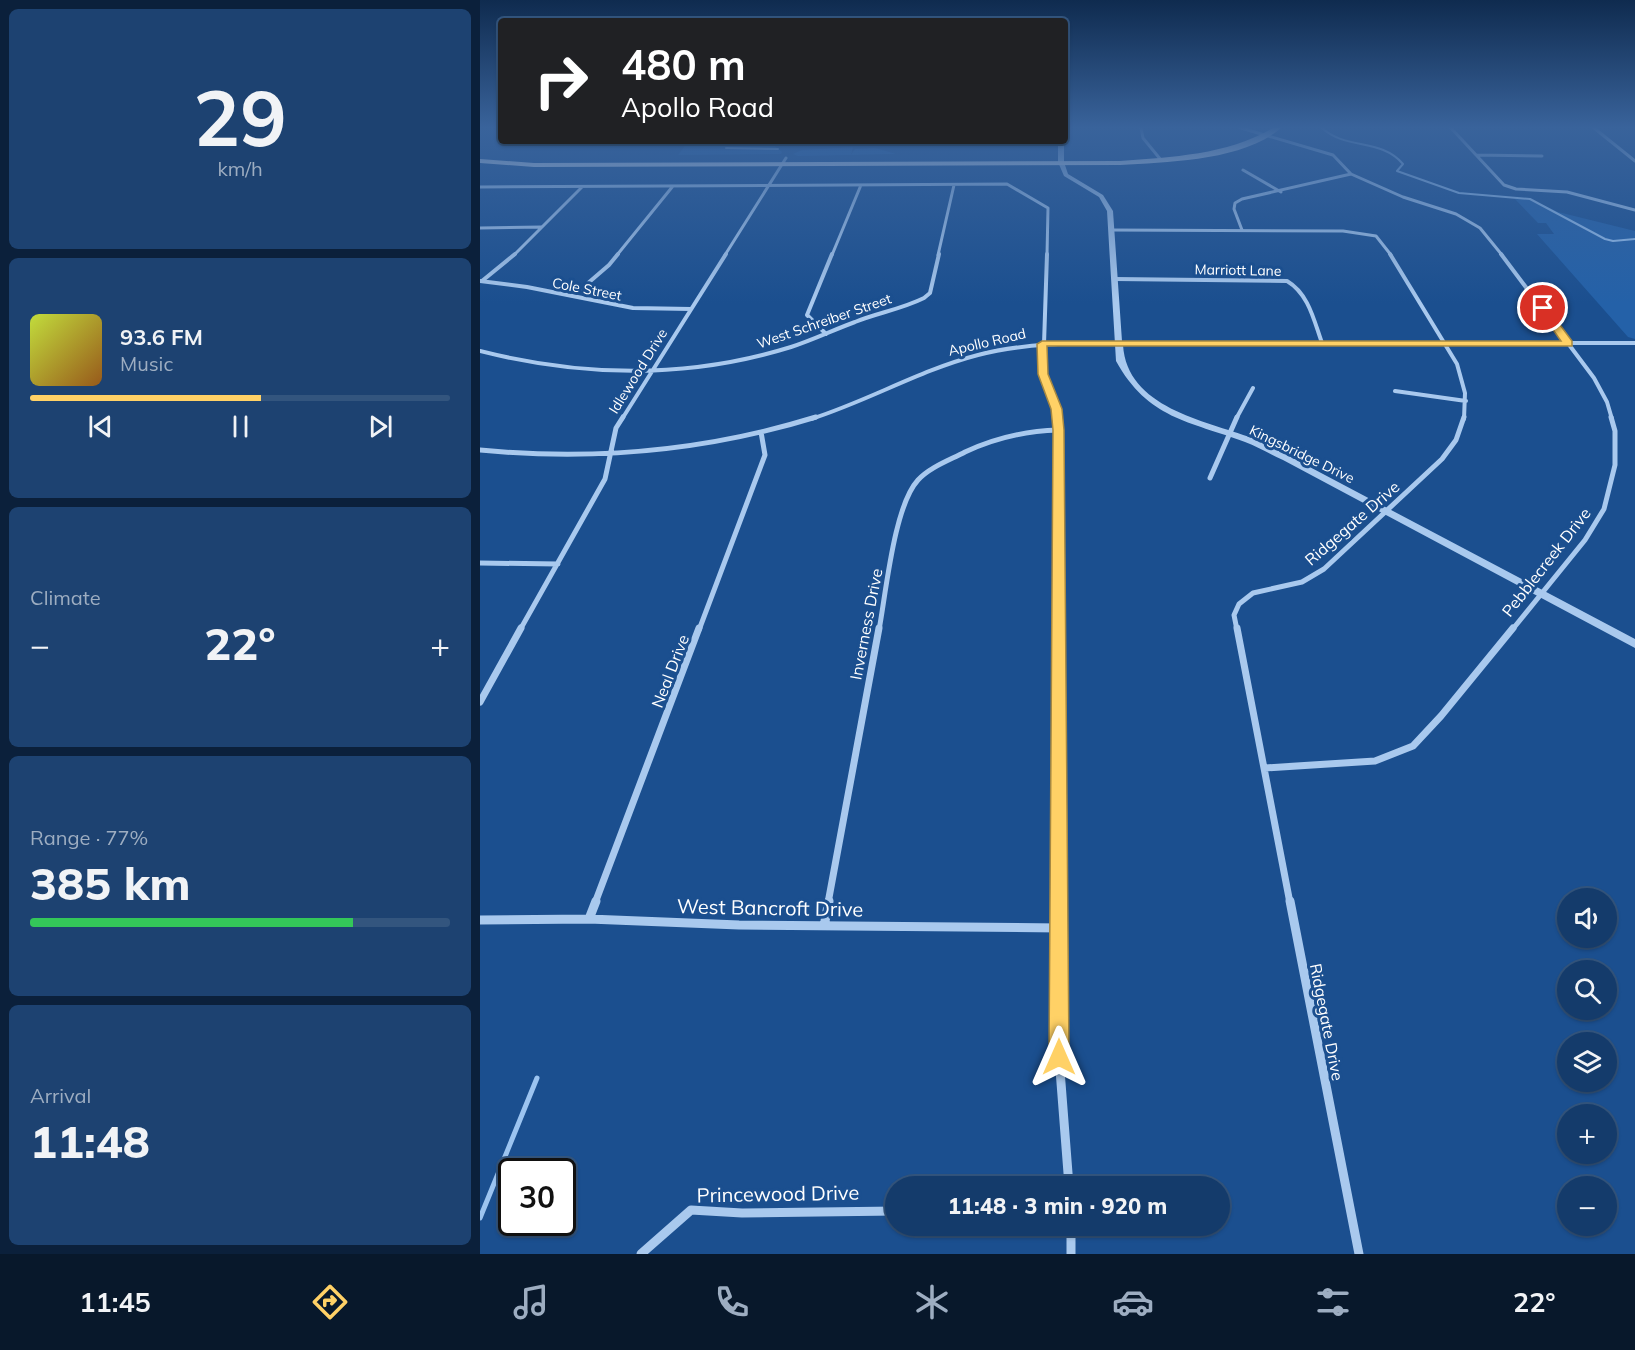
<!DOCTYPE html>
<meta charset="utf-8">
<style>
:root{--surface:#143b6b;--page:#1d4271;--text:#f1f3f6;--muted:#9dadc1;--line:#33557e;--accent:#ffd166}
body{margin:0;font-family:Mulish,sans-serif;background:var(--page);color:var(--text);height:100vh;display:flex;flex-direction:column;font-size:22px;white-space:nowrap}
*{box-sizing:border-box;margin:0}
p{font-size:20px;color:var(--muted)}
.icon{flex:none;width:33px;height:33px;fill:none;stroke:currentColor;stroke-width:2;stroke-linecap:round;stroke-linejoin:round}
.map{position:relative;flex:1;overflow:hidden}
.side{display:flex;flex-direction:column;gap:9px;padding:9px;background:#0b203b;width:480px}
.side>*{flex:none}
.banner{position:absolute;left:18px;top:18px;width:570px;height:126px;border-radius:6px;box-shadow:0 2px 4px #0004,0 0 0 2px var(--line);background:#202124;color:#fff;overflow:hidden}
.buttons{position:absolute;left:1077px;top:888px;display:grid;gap:12px}
.buttons a{display:grid;place-items:center;width:60px;height:60px;border-radius:50%;background:var(--surface);box-shadow:0 2px 4px #0004,0 0 0 2px var(--line);font-size:30px}
.speed{position:absolute;left:18px;top:1158px;display:flex;gap:12px;font-size:30px;font-weight:700;text-align:center}
.speed>*{display:grid;place-content:center;width:78px;height:78px;border-radius:50%;background:var(--surface);box-shadow:0 2px 4px #0004,0 0 0 2px var(--line);line-height:1}
.speed .limit{border:3px solid #111;border-radius:9px;background:#fff;color:#111}
.pin{position:absolute;display:grid;place-items:center;width:51px;height:51px;color:#fff;margin:-26px;border:3px solid #fff;border-radius:50%;box-shadow:0 2px 6px #0007}
.me{position:absolute;width:66px;margin:-33px;rotate:0deg;stroke-linejoin:round;filter:drop-shadow(0 0 4px #0008)}
.turn{display:flex;align-items:center;gap:21px;height:126px;padding:0 24px;font-size:27px}
.turn .icon{width:78px;height:78px;stroke-width:2.5}
.turn b{display:block;font-size:42px;line-height:51px}
.big{font-size:45px;font-weight:800;line-height:1.1}
.side .card{flex:1;display:flex;flex-direction:column;justify-content:center;gap:9px;min-width:0;padding:0 21px;border-radius:9px;background:var(--page)}
.side .dial{align-items:center;gap:0}
.dial b{font-size:78px;line-height:1}
.song{display:flex;align-items:center;gap:18px}
.cover{width:72px;height:72px;border-radius:9px;background:linear-gradient(135deg,hsl(70 70% 55%),hsl(30 70% 35%))}
.played{height:6px;border-radius:3px;background:linear-gradient(90deg,var(--accent) 55%,var(--line) 55%)}
.keys{display:flex;justify-content:space-around;direction:ltr}
.heat{display:flex;justify-content:space-between;align-items:center;font-size:33px;direction:ltr}
.charge{height:9px;border-radius:4px;background:linear-gradient(90deg,#34c759 77%,var(--line) 0)}
.trip{position:absolute;left:405px;top:1176px;width:345px;height:60px;border-radius:30px;background:var(--surface);box-shadow:0 2px 4px #0004,0 0 0 2px var(--line);font-weight:800;line-height:60px;text-align:center}
.menu{display:flex;height:96px;justify-content:space-around;align-items:center;background:#08182b;color:var(--muted)}
.menu .icon{width:42px;height:42px}
.menu .active{color:var(--accent)}
.menu b{font-size:27px;color:var(--text)}
main{display:flex;flex:1;min-height:0}
.map>svg:first-child{display:block}
</style>
<main>
<section class="side">
<div class="card dial"><b>29</b><p>km/h</p></div>
<div class="card">
<div class="song"><i class="cover"></i><div><b>93.6 FM</b><p>Music</p></div></div>
<div class="played"></div>
<div class="keys"><svg class="icon" aria-label="previous" viewBox="0 0 24 24"><path d="M18 5L8 12l10 7zM5 5v14"/></svg><svg class="icon" aria-label="pause" viewBox="0 0 24 24"><path d="M8 5v14M16 5v14"/></svg><svg class="icon" aria-label="next" viewBox="0 0 24 24"><path d="M6 5l10 7-10 7zM19 5v14"/></svg></div>
</div>
<div class="card"><p>Climate</p>
<div class="heat"><a>−</a><b class="big">22°</b><a>+</a></div>
</div>
<div class="card"><p>Range · 77%</p><b class="big">385 km</b><div class="charge"></div></div>
<div class="card"><p>Arrival</p><b class="big">11:48</b></div>
</section>
<div class="map">
<svg width="1155" height="1254" viewBox="0 0 1155 1254">
<rect width="100%" height="100%" fill="#1b4f8f"/>
<path fill="#2461a8" d="M209,141H296L294,146L297,148L272,150L299,149L302,152L301,154L198,155Z
M373,147L371,155L375,149L395,148L416,154L318,156L313,154L322,150Z
M1033,197L1050,199L1078,212L1155,231V339L1148,337L1057,234H1074L1066,223H1058Z"/>
<g fill="none" stroke-linecap="round" stroke-linejoin="round">
<path stroke="#9cc4f0" stroke-width="2" d="M842,128C866,150 901,138 923,164L917,171L979,193L1050,199L1125,239L1133,241L1155,239
M246,148L298,149"/>
<path stroke="#9cc4f0" stroke-width="5" d="M0,1218L57,1078"/>
<path stroke="#a9c9ee" stroke-width="3" d="M661,128L663,138L681,160
M761,128L853,155L871,174L923,197L976,214L1000,228L1022,255
M971,128L1024,185L1036,189L1087,192L1155,210
M1114,128L1155,161
M996,155L1062,156
M763,170L801,192
M0,187L527,184L568,208L567,255
M0,228L61,227
M631,230L863,231L896,236L911,255
M762,230L754,209L755,203L762,199L871,174
M34,255L102,187
M137,255L193,186
M245,255L306,158
M352,255L381,185
M458,255L474,185"/>
<path stroke="#a9c9ee" stroke-width="4" d="M567,254L563,374L576,409L577,419
M910,254L977,364L985,393L984,419
M1021,254L1114,378L1127,402L1132,419
M635,279L807,281C829,294 834,321 842,343
M0,281L47,287L153,308L211,309
M2,281L35,254
M93,296L129,265L138,254
M346,334L327,315L352,254
M0,351C103,377 208,379 311,347C333,340 353,330 375,322C397,313 422,309 444,298L450,293L459,254
M915,391L986,401
M142,419L246,254
M331,419C388,401 440,370 498,355C544,343 592,343 639,343
M756,419L773,388"/>
<path stroke="#a9c9ee" stroke-width="5" d="M577,417L578,630
M0,450C114,461 226,451 336,417
M730,478L757,417
M0,563L78,564
M40,630L125,479L136,428L143,417
M219,630L285,455L281,432
M399,630C406,593 414,506 438,480C450,467 470,460 485,452C515,438 545,431 578,430
M757,630L754,615L759,604L773,593L822,582L844,569L962,459L976,440L984,417
M1032,630L1105,540L1124,509L1135,465V431L1131,417"/>
<path stroke="#a9c9ee" stroke-width="7" d="M578,628L579,903
M757,628L810,903
M0,702L41,628
M785,768L895,761L933,746L961,716L1033,628
M115,903L219,628
M348,903L399,628"/>
<path stroke="#a9c9ee" stroke-width="9" d="M579,901V1057L589,1186
M810,901L879,1254
M109,919L116,901
M0,920L109,919L259,925L580,928
M344,926L349,901
M591,1226V1254
M161,1254L211,1210L262,1213L416,1211"/>
<path fill="#a9c9ee" fill-rule="evenodd" d="M578,141H584V162L588,174L623,195L633,211L642,341H1155V345H643C647,408 724,420 772,438C784,443 797,450 809,456L1155,639V648L803,460C790,454 778,447 765,442C709,421 668,419 636,361L627,211L619,197L584,176L578,162Z"/>
<path fill="#f0f6ff" fill-rule="evenodd" d="M793,128H801C763,161 689,162 640,165L54,167L0,163V159L54,163L640,161C693,157 747,155 793,128Z"/>
</g>
<linearGradient id="sky" x2="0" y2="1"><stop stop-color="#0f2b4f"/><stop offset="0.42" stop-color="#39639b"/><stop offset="1" stop-color="#39639b" stop-opacity="0"/></linearGradient>
<rect width="1155" height="303" fill="url(#sky)"/>
<path fill="#ffd166" stroke="#a68842" stroke-width="1.5" d="M1063,305L1066,306L1092,341V346H567L568,374L582,409L584,430L589,1057L586,1064L579,1067L572,1064L569,1057L573,430L571,409L558,374L557,344L562,341H1081L1058,308Z"/>
<g text-anchor="middle" stroke-width="6" stroke-linejoin="round" paint-order="stroke">
<g font-size="14" fill="#fff" stroke="#1b4f8f">
<text transform="translate(758 270) rotate(1)" y="5">Marriott Lane</text>
<text transform="translate(107 289) rotate(11)" y="5">Cole Street</text>
<text transform="translate(344 321) rotate(-19)" y="5">West Schreiber Street</text>
<text transform="translate(507 342) rotate(-13)" y="5">Apollo Road</text>
<text transform="translate(158 371) rotate(-58)" y="5">Idlewood Drive</text>
<text transform="translate(822 454) rotate(26)" y="5">Kingsbridge Drive</text>
</g>
<g font-size="16" fill="#fff" stroke="#1b4f8f">
<text transform="translate(872 523) rotate(-41)" y="6">Ridgegate Drive</text>
<text transform="translate(1066 562) rotate(-52)" y="6">Pebblecreek Drive</text>
<text transform="translate(386 624) rotate(-79)" y="6">Inverness Drive</text>
<text transform="translate(190 671) rotate(-69)" y="6">Neal Drive</text>
<text transform="translate(847 1022) rotate(79)" y="6">Ridgegate Drive</text>
</g>
<g font-size="20" fill="#fff" stroke="#1b4f8f">
<text transform="translate(290 908) rotate(1)" y="7">West Bancroft Drive</text>
<text transform="translate(298 1194) rotate(-1)" y="7">Princewood Drive</text>
</g>
</g>
</svg>
<div class="buttons">
<a><svg class="icon" aria-label="sound" viewBox="0 0 24 24"><path d="M4 9h4l5-4v14l-5-4H4zM17 9q2 3 0 6"/></svg></a>
<a><svg class="icon" aria-label="search" viewBox="0 0 24 24"><circle cx="10" cy="10" r="6"/><path d="M15 15l6 6"/></svg></a>
<a><svg class="icon" aria-label="layers" viewBox="0 0 24 24"><path d="M12 4l9 5-9 5-9-5zM3 14l9 5 9-5"/></svg></a>
<a>+</a>
<a>−</a>
</div>
<div class="speed"><div class="limit">30</div></div>
<div class="pin" style="left:1063px;top:308px;background:#d93025"><svg class="icon" aria-label="arrive" viewBox="0 0 24 24"><path d="M6 21V4h12l-3 4 3 4H6"/></svg></div>
<svg class="me" style="left:579px;top:1057px" viewBox="-20 -20 40 40"><path d="M0-17L14 15 0 8-14 15z" fill="#ffd166" stroke="#fff" stroke-width="4"/></svg>
<div class="trip">11:48 · 3 min · 920 m</div>
<div class="banner">
<div class="turn"><svg class="icon" aria-label="right" viewBox="0 0 24 24"><path d="M7 20v-9h11M14 6l5 5-5 5"/></svg><div><b>480 m</b>Apollo Road</div></div>
</div>
</div>
</main>
<nav class="menu">
<b>11:45</b>
<svg class="icon active" aria-label="directions" viewBox="0 0 24 24"><path d="M12 3l9 9-9 9-9-9zM9 14v-3h6M13 9l2 2-2 2"/></svg>
<svg class="icon" aria-label="music" viewBox="0 0 24 24"><path d="M9 18V5l10-2v13"/><circle cx="6" cy="18" r="3"/><circle cx="16" cy="16" r="3"/></svg>
<svg class="icon" aria-label="phone" viewBox="0 0 24 24"><path d="M5 4h4l2 5-3 2q2 4 5 5l2-3 5 2v4C11 20 4 13 5 4z"/></svg>
<svg class="icon" aria-label="climate" viewBox="0 0 24 24"><path d="M12 3v18M4 7l16 10M4 17L20 7"/></svg>
<svg class="icon" aria-label="car" viewBox="0 0 24 24"><path d="M5 17H2v-5l4-1 3-4h7l3 4 3 1v5h-3M9 17h6M6 11h13"/><circle cx="7" cy="17" r="2"/><circle cx="17" cy="17" r="2"/></svg>
<svg class="icon" aria-label="filters" viewBox="0 0 24 24"><path d="M4 7h16M4 17h16"/><circle cx="9" cy="7" r="2"/><circle cx="15" cy="17" r="2"/></svg>
<b>22°</b>
</nav>
